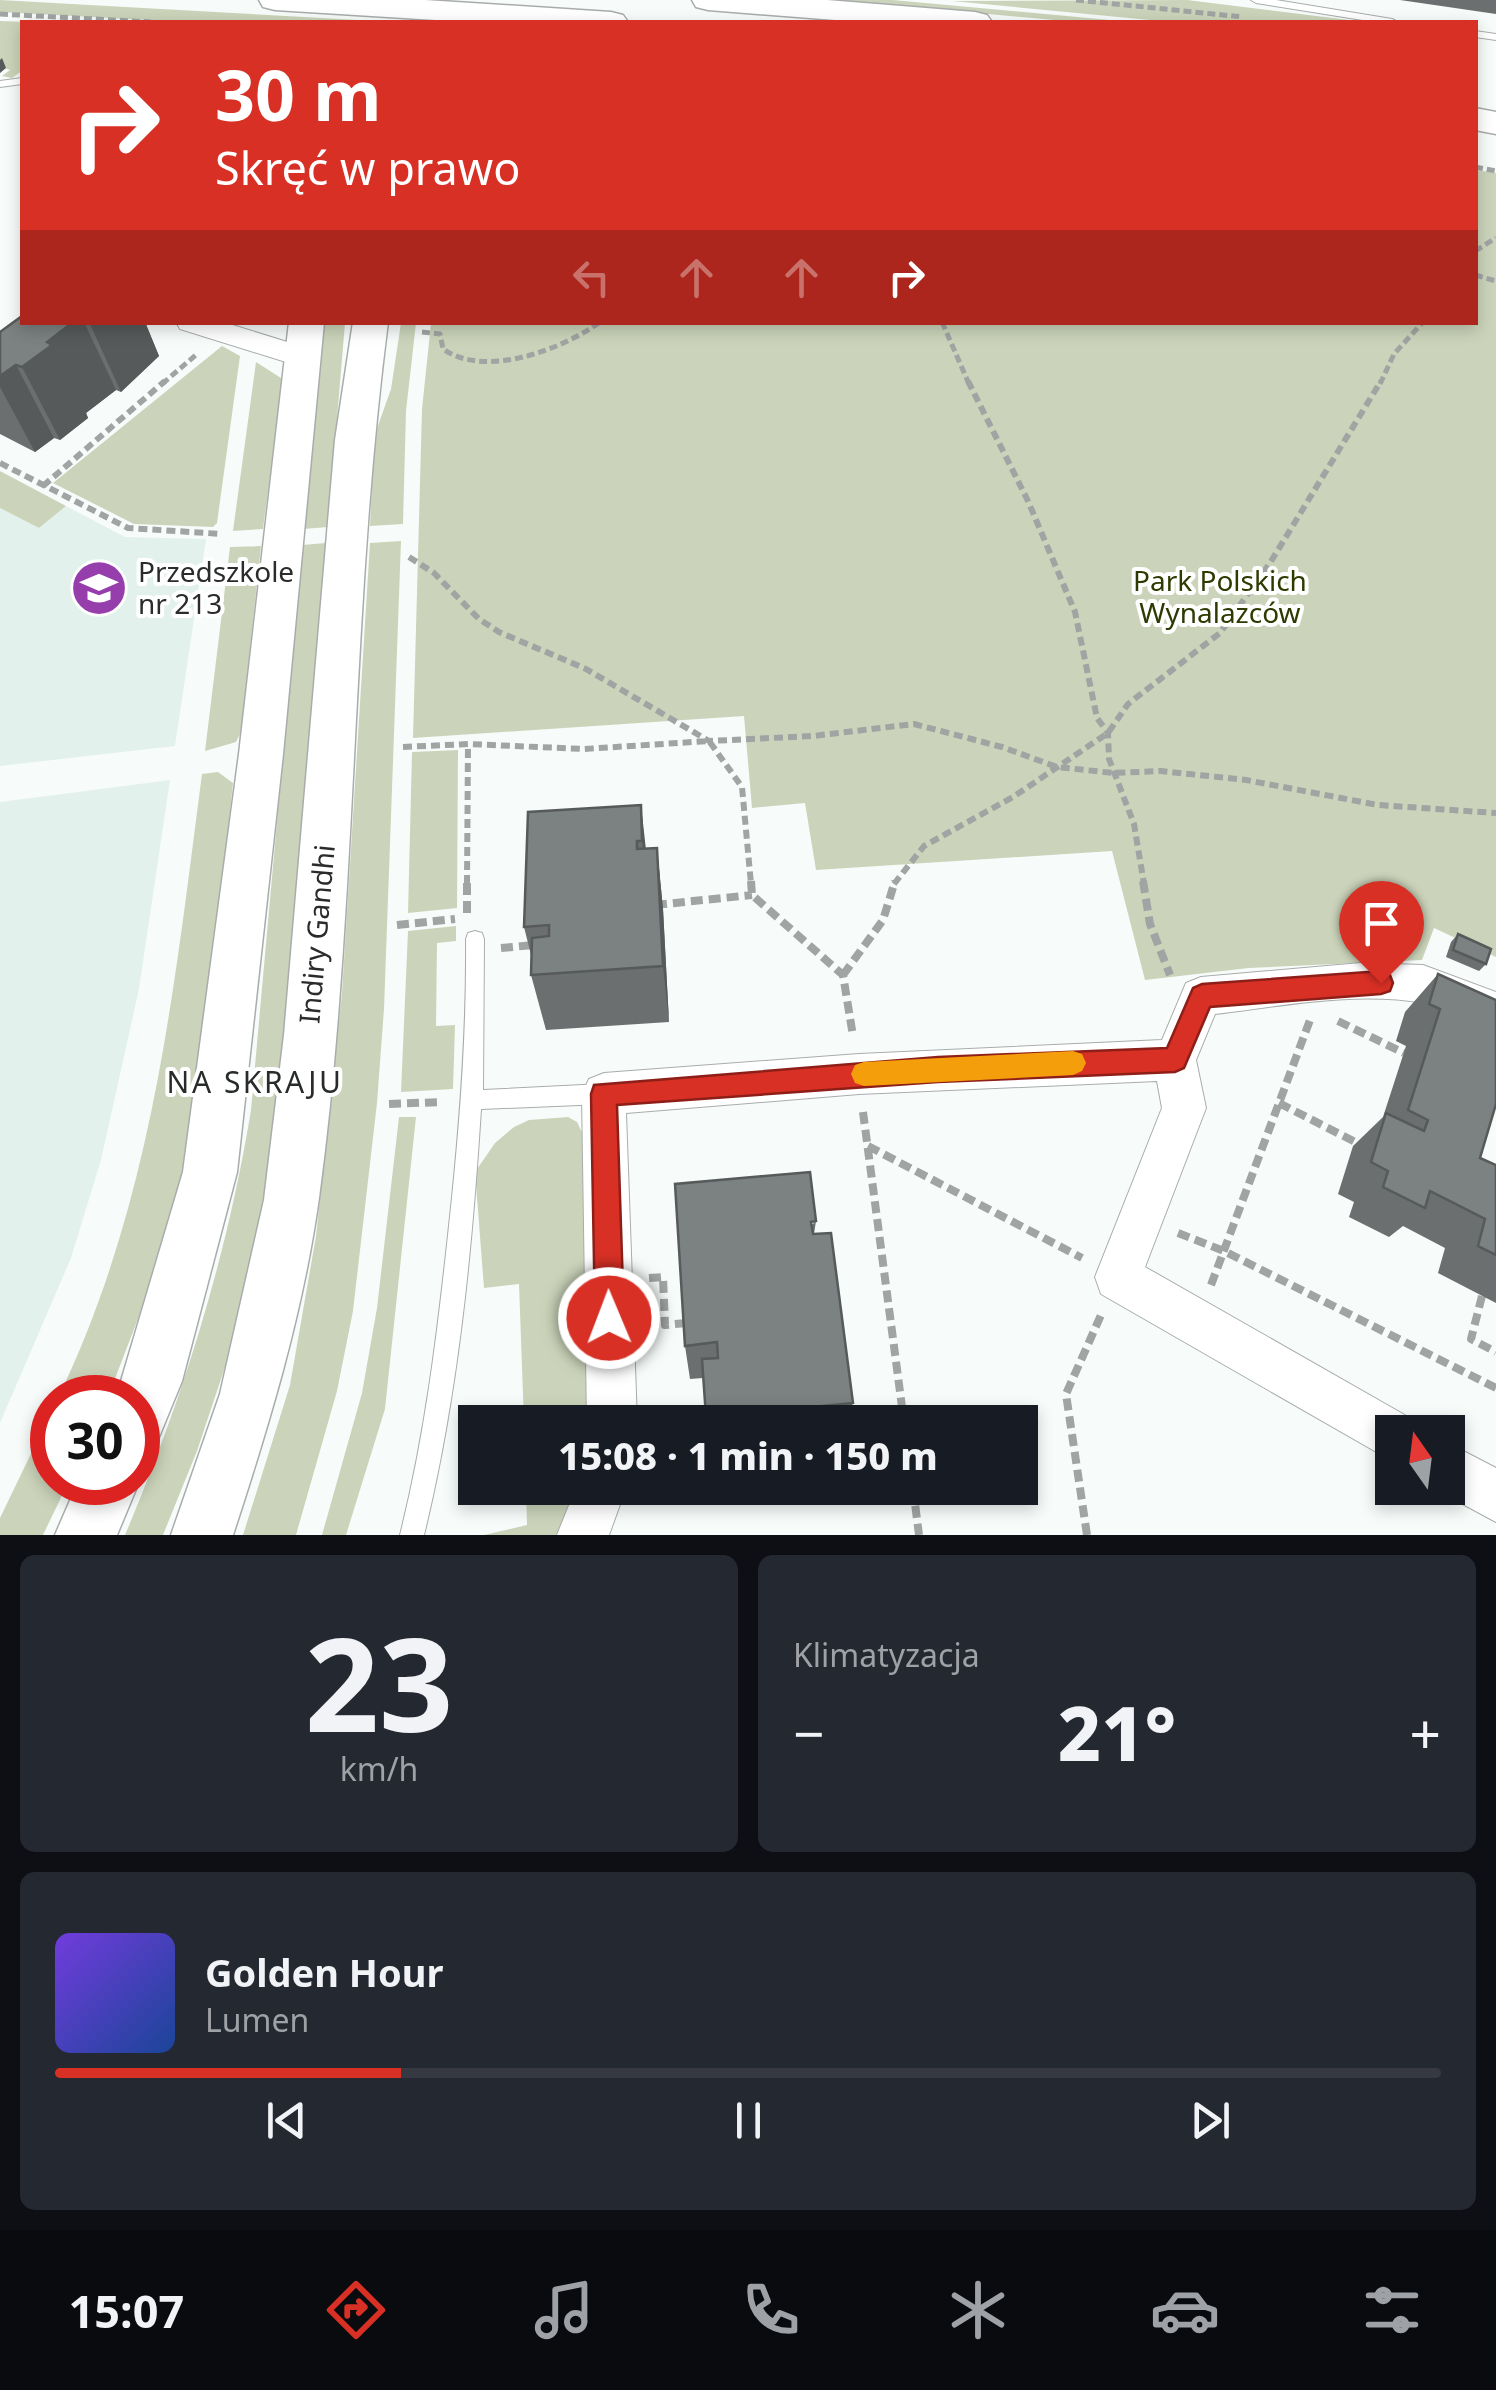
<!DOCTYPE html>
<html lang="pl">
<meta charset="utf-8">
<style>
:root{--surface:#171b24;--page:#242831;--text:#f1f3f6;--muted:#9ea1a6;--line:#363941;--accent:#d93025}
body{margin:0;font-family:"Noto Sans",sans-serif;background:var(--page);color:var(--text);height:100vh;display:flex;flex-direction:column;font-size:38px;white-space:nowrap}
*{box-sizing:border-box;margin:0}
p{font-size:32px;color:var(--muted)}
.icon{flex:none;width:55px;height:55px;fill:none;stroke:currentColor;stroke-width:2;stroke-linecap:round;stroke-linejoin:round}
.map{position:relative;height:1535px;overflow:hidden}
.drawer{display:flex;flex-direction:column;gap:20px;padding:20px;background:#0d0f14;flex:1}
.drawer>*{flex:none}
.top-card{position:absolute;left:20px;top:20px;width:1458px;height:305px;border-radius:0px;box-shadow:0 5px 15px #0003;background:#d93025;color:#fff;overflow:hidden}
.needle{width:65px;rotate:346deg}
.tools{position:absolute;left:1375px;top:1415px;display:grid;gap:20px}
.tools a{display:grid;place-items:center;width:90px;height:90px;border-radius:0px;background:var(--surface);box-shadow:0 5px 15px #0003;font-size:50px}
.speed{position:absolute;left:30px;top:1375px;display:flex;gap:20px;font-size:50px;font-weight:700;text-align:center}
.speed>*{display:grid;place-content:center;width:130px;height:130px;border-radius:50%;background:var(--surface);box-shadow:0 5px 15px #0003;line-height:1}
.speed .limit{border:15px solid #d22;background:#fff;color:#111}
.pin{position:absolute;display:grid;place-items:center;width:85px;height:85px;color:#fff;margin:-102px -42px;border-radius:50% 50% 50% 0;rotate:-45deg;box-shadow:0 0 10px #0007}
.pin .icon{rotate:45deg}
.me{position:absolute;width:110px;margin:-55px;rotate:359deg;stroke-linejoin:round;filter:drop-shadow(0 0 8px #0008)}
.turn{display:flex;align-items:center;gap:35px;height:210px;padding:0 30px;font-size:45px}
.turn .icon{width:130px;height:130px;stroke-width:2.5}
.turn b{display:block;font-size:70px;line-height:85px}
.lanes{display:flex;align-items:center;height:95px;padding:0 30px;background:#0003;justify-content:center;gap:50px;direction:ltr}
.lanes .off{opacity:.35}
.big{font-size:75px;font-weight:800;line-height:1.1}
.drawer .tile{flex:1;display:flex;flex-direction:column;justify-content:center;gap:15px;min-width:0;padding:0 35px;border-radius:15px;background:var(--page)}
.drawer .dial{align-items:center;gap:0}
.dial b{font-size:130px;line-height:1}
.song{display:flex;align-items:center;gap:30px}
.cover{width:120px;height:120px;border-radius:15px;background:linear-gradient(135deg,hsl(260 70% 55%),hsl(220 70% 35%))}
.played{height:10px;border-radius:5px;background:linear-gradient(90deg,var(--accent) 25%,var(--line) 25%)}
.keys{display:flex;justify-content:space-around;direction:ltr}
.heat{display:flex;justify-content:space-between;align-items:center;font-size:55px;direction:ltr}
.drawer .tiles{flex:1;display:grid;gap:20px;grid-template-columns:1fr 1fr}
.tile:last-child{grid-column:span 2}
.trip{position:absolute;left:458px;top:1405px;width:580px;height:100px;border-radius:0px;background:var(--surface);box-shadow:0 5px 15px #0003;font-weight:800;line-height:100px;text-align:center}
.tabs{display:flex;height:160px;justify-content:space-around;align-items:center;background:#090b0e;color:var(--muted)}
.tabs .icon{width:70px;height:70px}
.tabs .on{color:var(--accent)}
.tabs b{font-size:45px;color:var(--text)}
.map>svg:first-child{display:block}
</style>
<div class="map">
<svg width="1496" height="1535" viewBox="0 0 1496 1535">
<rect width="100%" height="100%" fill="#f7fcfa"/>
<path fill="#e3f1ed" d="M66,506L125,537L206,539L175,746L0,766V508L39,528Z
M170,780L139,989L101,1160L71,1258L0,1423V802Z"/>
<path fill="#cbd4ba" d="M0,0L376,21L385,22H184L0,12Z
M831,0H893L1131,22H1076Z
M1187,0L1365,22H1171L952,1Z
M0,21L31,22H22V71L12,78L2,76L10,70L0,66Z
M1475,170L1496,173V957L1434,928L1422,960L1249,968L1145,980L1112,851L816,870L805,803L752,808L744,716L413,738L422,409L431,323L1475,322Z
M324,323H345L328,527L304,529Z
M401,323H416L406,411L403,524L370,526L374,437L391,389Z
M222,346L240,356L217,523L213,527L134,524L53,483Z
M256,362L281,378L282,386L263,529L233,531Z
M0,471L66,506L39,528L0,508Z
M401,541L384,1009L377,1103L353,1311L337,1391L296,1535H243L290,1385L316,1236L342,993L370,543Z
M326,543L280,1133L232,1346L197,1451L163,1535H125C183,1398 227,1257 251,1110L302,545Z
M261,546L241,732L236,742L205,751L230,547Z
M458,750L457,908L408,913L412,752Z
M218,772L233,783L197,1129L144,1303L108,1397L58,1398C153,1201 174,988 202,774Z
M456,926V941L437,943L436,1026L455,1025L453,1089L401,1092L408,931Z
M399,1117H416L385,1409L346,1535H322L362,1393L377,1308Z
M568,1117L577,1122L586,1141L593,1422H524L519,1284L484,1288L475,1172L495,1143L514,1127L529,1120Z
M52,1410V1482L68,1483L43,1535H0V1518Z
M526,1488H583L562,1535H484L527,1525Z"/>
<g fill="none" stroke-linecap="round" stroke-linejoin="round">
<g stroke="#a8adac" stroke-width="2">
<path id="service" d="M1251,0H1276L1392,19L1398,22H1375L1256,3Z
M1475,31L1496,34V40L1475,37Z
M22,78V84L0,87V81Z
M475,931L482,933L484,939L483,1090L603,1084L610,1087L613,1094L610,1101L603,1104L481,1109C472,1252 458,1396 424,1535H400C425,1436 437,1336 448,1235C459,1136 467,1038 466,939L468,933Z"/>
</g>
<g stroke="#a8adac" stroke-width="2">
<path id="minor" d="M176,322H223L313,350L317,357L313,364L302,367L180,329Z
M1361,963L1423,965L1496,992V1032C1472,1023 1450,1008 1424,1003C1356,991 1282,1006 1215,1014L1196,1060L1206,1108L1145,1267L1410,1418L1416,1432H1392V1461L1101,1294L1095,1277L1162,1108L1157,1081L859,1094L626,1113L637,1422H587L582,1094L589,1079L604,1073L859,1054L1162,1040L1186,983L1201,977Z
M1448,1443L1496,1468V1522L1433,1488H1448Z
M576,1488H626L609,1535H557Z"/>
</g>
<g stroke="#a8adac" stroke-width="3">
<path id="tertiary" d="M289,322H324L283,754L237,1172L182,1381L159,1437L138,1446V1398H116L183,1172L239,754Z
M353,322H388C350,613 358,908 319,1198C303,1313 269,1425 233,1535H171L220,1394L264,1200L284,1035L335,440Z
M138,1477L139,1482L117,1535H55L78,1482H138Z"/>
</g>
<g stroke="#a8adac" stroke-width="3">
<path id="secondary" d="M259,0H425L611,12L623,15L628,22H468L275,10L263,7Z
M692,0H827L975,12L987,15L992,22H861L708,10L696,7Z
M1475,108L1496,112V134L1475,130Z"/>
</g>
<path stroke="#a0a4a2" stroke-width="5" stroke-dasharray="8 4" stroke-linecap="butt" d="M1076,0L1243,17
M0,14L151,22
M1475,167L1496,171
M1475,251L1496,238
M1475,275L1496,281
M942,322L969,384
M422,332L440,334L443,349C485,379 563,349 600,322
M162,384L197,354
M1380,384L1394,354L1423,322"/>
<path stroke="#a0a4a2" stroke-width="6" stroke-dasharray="9 5" stroke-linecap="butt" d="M968,381L1028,501L1075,612L1097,718L1108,733L1109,759L1134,824L1144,884
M0,463L128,528L222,534
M43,486L165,381
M409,557L434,573L479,619L499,632L586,669L709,741L813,736L914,724L1002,747L1057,767L1113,773L1161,771L1246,780L1378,805L1496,813
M403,747L468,744L584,749L709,741L742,787L751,884
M467,884L468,744
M894,884L924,846L1013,797L1108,733L1128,704L1220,633L1270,563L1381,381"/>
<path stroke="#a0a4a2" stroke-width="8" stroke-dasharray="12 6" stroke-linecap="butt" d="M751,881L752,895L843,975L853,1036
M1143,881L1150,924L1170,975
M655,905L752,895
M467,913V881
M397,925L455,919
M501,948L534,945
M843,975L883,920L895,881
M1338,1021L1404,1053
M1279,1103L1363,1146
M389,1104L442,1102
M863,1112L904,1422
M868,1146L1082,1258
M1178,1233L1224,1251L1496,1388
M649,1278L663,1277L665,1325L687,1323
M1211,1285L1310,1020
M1482,1296L1471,1339L1496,1352
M913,1488L919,1535
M1087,1535L1066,1394L1101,1315"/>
<use href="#service" fill="#fff" fill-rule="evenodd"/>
<use href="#minor" fill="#fff" fill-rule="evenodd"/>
<use href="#tertiary" fill="#fff" fill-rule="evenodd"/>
<use href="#secondary" fill="#fff" fill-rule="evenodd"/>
</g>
<path fill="#6b6f6f" d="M1400,0H1496V14Z
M22,322H145L159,356L121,392L116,390L86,413L88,418L60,440L54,438L35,452L0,434V332Z
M641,805L645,849L657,848L663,909L669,1022L546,1030L531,975V955L524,927Z
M1458,934L1486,964L1479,971L1446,957L1451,942Z
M1438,974L1480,1158L1496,1165V1303L1438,1273L1445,1248L1403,1226L1389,1237L1349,1217L1354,1202L1338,1194L1353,1146L1383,1117L1406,1046L1396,1041L1405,1012Z
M816,1221L814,1234L853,1403L847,1422H706L703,1378L690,1379L685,1346Z"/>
<path fill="#575a5a" d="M2,58L6,68L0,73V60Z
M73,322H84L116,390L86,413L88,418L60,440L22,367L47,342Z
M89,322H145L159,356L121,392Z
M16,365L54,438L35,452L0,387V376Z
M641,805L648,868L649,902L642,841Z
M657,848L663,909L669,1022L663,966Z"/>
<path fill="#7c8181" stroke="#575a5a" stroke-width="2.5" d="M22,316V322H73L47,342L52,345L22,367L16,365L0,376V332Z
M641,805L642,841H637V849L657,848L663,966L531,975L532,938L549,936V925L524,927L528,812Z
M1458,934L1491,949L1486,964L1453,950Z
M1438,974L1496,1000V1104L1480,1158L1496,1165V1255L1478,1246L1485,1219L1430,1191L1425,1208L1383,1187L1388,1171L1371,1162L1386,1113L1424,1131L1428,1120L1408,1110L1440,1009L1429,1004Z
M810,1172L816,1221L811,1222L813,1234L831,1233L853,1403L706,1417L702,1359L718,1358L717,1342L685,1346L675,1184Z"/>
<path fill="#d93025" stroke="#8d1f18" stroke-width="2.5" d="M1381,971L1390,975L1393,983L1390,991L1381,994L1210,1007L1184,1068L1175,1072L938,1082L617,1105L624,1318L619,1328L609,1332L599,1328L595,1318L591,1094L594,1085L938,1057L1167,1048L1193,988L1202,984Z"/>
<path fill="#f59e0b" d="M1073,1051L1082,1054L1086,1063L1082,1071L1073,1075L864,1086L855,1083L851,1074L855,1065L864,1062Z"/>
<defs>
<g id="school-disc" transform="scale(2.875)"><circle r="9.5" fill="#963eab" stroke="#fff"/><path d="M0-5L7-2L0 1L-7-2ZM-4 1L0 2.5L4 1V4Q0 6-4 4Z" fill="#fff"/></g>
</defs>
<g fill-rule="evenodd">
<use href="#school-disc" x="99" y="588"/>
</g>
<g text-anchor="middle" stroke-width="8" stroke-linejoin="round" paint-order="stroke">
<g font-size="28" fill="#2a2c2b" stroke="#fff" text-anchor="start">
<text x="138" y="582">Przedszkole<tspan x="138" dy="32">nr 213</tspan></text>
</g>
<g font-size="28" fill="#2d3a00" stroke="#fff">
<text x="1220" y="591">Park Polskich<tspan x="1220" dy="32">Wynalazców</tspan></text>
</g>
<g font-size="28" fill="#2a2c2b" stroke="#fff">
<text transform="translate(317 934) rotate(-85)" y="10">Indiry Gandhi</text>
</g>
<g font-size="30" letter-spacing="2.5" fill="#272b2a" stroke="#fff">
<text x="255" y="1093">NA SKRAJU</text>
</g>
</g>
</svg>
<div class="tools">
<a><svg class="needle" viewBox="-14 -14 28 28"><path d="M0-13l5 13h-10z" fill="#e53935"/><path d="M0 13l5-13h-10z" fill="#9ea1a6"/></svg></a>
</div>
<div class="speed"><div class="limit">30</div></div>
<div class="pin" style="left:1381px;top:983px;background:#d93025"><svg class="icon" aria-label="arrive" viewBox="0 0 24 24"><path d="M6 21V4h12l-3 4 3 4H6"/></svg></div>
<svg class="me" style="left:609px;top:1318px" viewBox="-20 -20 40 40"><circle r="17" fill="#d93025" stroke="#fff" stroke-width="3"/><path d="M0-11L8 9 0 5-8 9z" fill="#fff"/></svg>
<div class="trip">15:08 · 1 min · 150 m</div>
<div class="top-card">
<div class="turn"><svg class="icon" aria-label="right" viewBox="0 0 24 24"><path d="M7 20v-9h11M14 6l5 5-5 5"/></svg><div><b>30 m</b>Skręć w prawo</div></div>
<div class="lanes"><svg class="icon off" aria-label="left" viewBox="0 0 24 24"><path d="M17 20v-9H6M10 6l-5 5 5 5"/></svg><svg class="icon off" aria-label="ahead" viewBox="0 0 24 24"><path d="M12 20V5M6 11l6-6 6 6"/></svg><svg class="icon off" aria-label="ahead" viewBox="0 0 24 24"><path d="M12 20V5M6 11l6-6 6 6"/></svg><svg class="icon" aria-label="right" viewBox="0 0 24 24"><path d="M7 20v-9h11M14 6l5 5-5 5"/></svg></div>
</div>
</div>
<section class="drawer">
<div class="tiles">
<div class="tile dial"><b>23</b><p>km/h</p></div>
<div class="tile"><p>Klimatyzacja</p>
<div class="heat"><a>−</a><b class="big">21°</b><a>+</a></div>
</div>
<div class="tile">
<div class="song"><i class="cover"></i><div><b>Golden Hour</b><p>Lumen</p></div></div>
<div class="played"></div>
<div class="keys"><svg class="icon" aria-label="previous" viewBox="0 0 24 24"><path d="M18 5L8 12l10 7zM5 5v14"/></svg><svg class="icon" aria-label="pause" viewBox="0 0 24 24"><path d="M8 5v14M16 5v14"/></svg><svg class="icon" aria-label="next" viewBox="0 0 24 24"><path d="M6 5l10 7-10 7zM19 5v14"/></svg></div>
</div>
</div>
</section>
<nav class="tabs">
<b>15:07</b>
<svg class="icon on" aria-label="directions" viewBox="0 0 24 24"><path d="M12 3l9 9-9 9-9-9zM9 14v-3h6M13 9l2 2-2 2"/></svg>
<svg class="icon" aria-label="music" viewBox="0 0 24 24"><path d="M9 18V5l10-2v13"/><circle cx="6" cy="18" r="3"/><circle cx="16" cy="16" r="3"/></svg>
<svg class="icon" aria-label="phone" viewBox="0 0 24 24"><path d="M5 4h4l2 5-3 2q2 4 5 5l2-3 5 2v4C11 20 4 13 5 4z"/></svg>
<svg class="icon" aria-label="climate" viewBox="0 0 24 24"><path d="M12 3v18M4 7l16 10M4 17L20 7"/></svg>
<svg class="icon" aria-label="car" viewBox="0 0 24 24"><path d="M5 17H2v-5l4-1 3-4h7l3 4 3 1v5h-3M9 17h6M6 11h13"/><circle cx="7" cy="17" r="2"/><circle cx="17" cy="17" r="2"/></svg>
<svg class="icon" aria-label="filters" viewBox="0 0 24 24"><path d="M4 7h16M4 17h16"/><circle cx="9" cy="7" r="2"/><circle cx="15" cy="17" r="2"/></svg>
</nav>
